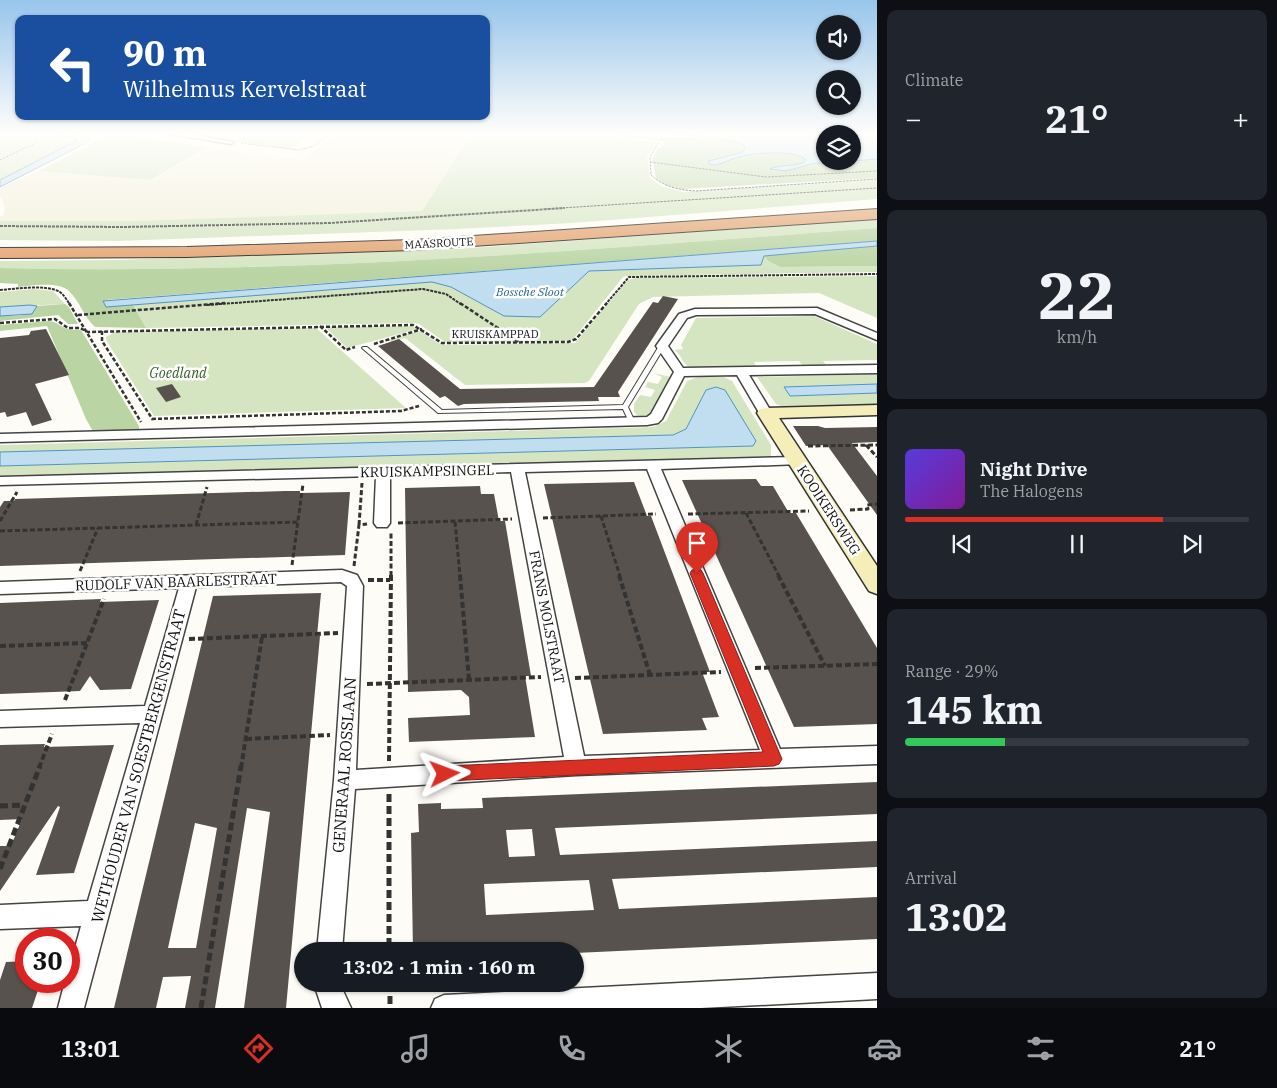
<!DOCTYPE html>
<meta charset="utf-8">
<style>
:root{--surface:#171b24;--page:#20242c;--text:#f1f3f6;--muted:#9ea1a6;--line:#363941;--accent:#d93025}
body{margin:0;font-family:"IBM Plex Serif",serif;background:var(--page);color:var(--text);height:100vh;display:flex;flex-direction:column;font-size:19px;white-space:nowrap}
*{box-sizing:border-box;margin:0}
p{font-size:16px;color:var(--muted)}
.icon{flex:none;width:28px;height:28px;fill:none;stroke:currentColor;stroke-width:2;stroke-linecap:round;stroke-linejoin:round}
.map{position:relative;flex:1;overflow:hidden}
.sheet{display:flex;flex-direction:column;gap:10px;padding:10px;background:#0d0f14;width:400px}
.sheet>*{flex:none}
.hud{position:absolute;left:15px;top:15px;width:475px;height:105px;border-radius:10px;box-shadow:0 1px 4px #0004;background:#1a4fa0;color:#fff;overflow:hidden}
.controls{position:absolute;left:816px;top:15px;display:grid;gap:10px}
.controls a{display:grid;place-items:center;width:45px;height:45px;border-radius:50%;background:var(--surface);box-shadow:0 1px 4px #0004;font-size:25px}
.speed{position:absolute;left:15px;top:928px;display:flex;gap:10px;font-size:25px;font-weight:700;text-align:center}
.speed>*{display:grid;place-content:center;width:65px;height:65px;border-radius:50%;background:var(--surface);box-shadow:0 1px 4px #0004;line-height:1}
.speed .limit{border:8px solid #d22;background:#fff;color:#111}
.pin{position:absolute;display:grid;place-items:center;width:42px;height:42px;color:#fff;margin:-51px -21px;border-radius:50% 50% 50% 0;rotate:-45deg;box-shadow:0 0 5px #0007}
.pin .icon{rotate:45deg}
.me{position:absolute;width:55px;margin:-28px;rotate:87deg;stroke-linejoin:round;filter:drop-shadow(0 0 4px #0008)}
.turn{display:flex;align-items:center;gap:18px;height:105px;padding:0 25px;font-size:22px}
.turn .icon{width:65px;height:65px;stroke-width:2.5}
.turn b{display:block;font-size:35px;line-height:42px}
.big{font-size:38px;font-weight:700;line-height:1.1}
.sheet .tile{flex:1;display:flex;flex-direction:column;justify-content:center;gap:8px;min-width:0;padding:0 18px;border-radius:10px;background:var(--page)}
.sheet .dial{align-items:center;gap:0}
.dial b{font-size:65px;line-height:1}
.song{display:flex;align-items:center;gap:15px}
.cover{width:60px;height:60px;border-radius:8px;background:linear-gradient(135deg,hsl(250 70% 55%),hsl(290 70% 35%))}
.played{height:5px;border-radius:2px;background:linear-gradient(90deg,var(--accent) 75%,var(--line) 75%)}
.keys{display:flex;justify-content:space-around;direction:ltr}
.heat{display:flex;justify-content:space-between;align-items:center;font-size:28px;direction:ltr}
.charge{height:8px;border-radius:4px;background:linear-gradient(90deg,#34c759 29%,var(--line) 0)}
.trip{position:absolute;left:294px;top:942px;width:290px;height:50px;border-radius:25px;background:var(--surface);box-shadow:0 1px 4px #0004;font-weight:700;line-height:50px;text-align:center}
.dock{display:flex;height:80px;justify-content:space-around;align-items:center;background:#090b0e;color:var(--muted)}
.dock .icon{width:35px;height:35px}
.dock .current{color:var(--accent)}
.dock b{font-size:22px;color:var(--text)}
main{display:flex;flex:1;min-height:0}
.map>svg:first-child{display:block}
</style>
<main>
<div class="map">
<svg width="877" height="1008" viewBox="0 0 877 1008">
<rect width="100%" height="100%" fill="#fefcf6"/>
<path fill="#f2efd8" d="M337,133H472L422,211L134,221H0V217L4,214L5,208L2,199L0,197V188L39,171L153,180L207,147L301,160Z"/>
<path fill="#d5e5c2" d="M0,133L31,137L36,140L30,146L0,159Z
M16,133H44L77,138L78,140L0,180V161L40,142V139L37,136Z
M93,133H112L207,147L151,180L39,171L106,136Z
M288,133H316L289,149L263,145Z
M472,133H585L656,142L657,144L647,157L650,178L663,187L684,192L877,180V199L572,223L457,229L116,241L0,240V221H134L422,211Z
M877,219V228C585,250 293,275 0,268V261L116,260L456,249Z
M764,256L768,261L780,267L877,266V272L627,276L623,277L574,338L568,341L445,342L419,324L414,323L146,328L133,305L432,282L451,287L504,316L540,317L589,271L649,268Z
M877,276V318L819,293L653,297L639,304L589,381L585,383L465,385L405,338L391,342L389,340L420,331L438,343L446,345L575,343L628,280L635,278Z
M33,289L53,291L65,304L0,307V292Z
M814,316L877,344V360L823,361L827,366L804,367L799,361L754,362L756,366C742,367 700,371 689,367C682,364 681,353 674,350L683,349L681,345L696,318Z
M411,326L418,329L347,348L325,327Z
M316,328L406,408L154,416L106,340V337L115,332Z
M653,373L671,377L651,414C645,418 638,417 634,412V404L640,395L651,397L655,390L645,387L648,382L658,384L662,377Z
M877,374V384L785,387L791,396L877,393V404L781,406L776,404L757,377Z
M698,377H724L732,381L771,445V457L0,478V466L753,446L724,390L716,387L706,390L686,429L673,435L0,453V445L653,427L666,421L687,381Z"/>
<path fill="#bad4a3" d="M249,133H288L263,145L232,141Z
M650,134C676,136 726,133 746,147L743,152L709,161C730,160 790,145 806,160C799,169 779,160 770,170L786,171L825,162L877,159V178L682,189L666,185L656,178L652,159L657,150L664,144V142L649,137Z
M877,228V241L105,300L106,307L133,305L146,328L95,327C84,317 80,302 69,291C58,281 32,286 18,287V284L0,283V268C293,275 585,250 877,228Z
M877,246V266L780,267L768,261L764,256Z
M65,304L69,307L78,324H68L58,315L0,321V316C12,315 32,319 37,306Z
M48,321C62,322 60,331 81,330L139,426V432L94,433L86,419L47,326L0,331V325Z"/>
<path fill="#c0deef" stroke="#5093be" d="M44,133H72L89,139L88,142L0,187V180L78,140L73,138Z
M644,133H797L825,136V161H834L812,164L786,171L770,169C780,163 799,168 806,160C795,149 753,153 739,157C730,159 721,165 712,165L709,164V161L743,152L746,147C727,134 669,135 644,133Z
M831,133H877V159L853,161V140H861L864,138L852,134Z
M877,241V246L764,256L761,265L589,271L540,317L504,316L451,287L432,282L106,307L103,301Z
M30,305L37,306L32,314L0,316V307Z
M877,384V393L790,396L784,387Z
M716,387L725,390L756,441L753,446L0,466V452L673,435L686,429L706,390Z"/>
<path fill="#58524e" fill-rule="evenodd" d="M663,296L678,299L618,392L620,397H598L599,401L464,404L458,406L445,396L440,398L378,346L399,339L460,389L594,387L653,302L658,303Z
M46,329L69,375L35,384L52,420L32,426L26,412L7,417L5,412L0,413V338L29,335L31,331Z
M172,384L181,397L166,402L156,388Z
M793,426H818L825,428L877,427V442L852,443L877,476V515L827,445L806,446Z
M756,479L761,486H773L789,513H796L877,648V724L794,727L682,480Z
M634,482L647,516H651L710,672H702L719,717L702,718L707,730L603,734L544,484Z
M480,486L481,494H494L499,521H505L531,676H525L535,737L409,742L408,718L470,715L469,697L461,690L408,692L405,488Z
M285,491H300V493L350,492L345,555L0,566V507L4,501H14L15,499Z
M321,593L317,636H320L286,1008H244L270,812L247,808L215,1008H185L191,976L163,977L156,1008H114L213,596ZM195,823L217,828L196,948H168Z
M101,599L100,602L159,600L131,689L100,690L90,676L80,691L0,694V603Z
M45,744L44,747L114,745L74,873L36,875L60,807L58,806L0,891V846H11L22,819L0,820V745Z
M877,782V814L555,828L560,855L877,841V867L612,879L619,909L877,897V939L575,953V951H413L411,833L419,832L418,804L441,803V809L483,808L482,798ZM532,829L535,856L509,857L506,830ZM589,880L594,910L486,915L484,884Z
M26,961V981H41L32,1008H0V980L6,962Z"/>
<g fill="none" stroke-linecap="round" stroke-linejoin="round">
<g stroke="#444" stroke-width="2">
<path id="lane" d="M662,344L665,346L628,407L635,422L632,424L629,422L623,409L438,413L362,348L363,347H367L442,410L623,405L659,346Z"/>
</g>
<g stroke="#444" stroke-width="3">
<path id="street" d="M165,133H182L234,142L231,144Z
M817,308L877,333V340L815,314L696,315L687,318L668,346L683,368L877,365V373L749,375L772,413L766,417L761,416L737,375L684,376L662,419L658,423L647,425L0,442V434L647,417L651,414L674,372L656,346L679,314L695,309Z
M796,457L803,461L801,464L661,469L780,749L877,746V764L576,775L355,789L342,951H317L334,780L347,586L341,582L196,587L84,1008H58L65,981H69V970L81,926L0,929V905L88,901L140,723L0,727V711L145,706L179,588L0,594V582L342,570L357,575L363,586L356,770L564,757L511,472L390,476V523L387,527H377L374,523L376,476L0,485V477ZM647,469L760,750L584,756L525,472Z
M877,973V999L701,1008H431L435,999L444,995Z
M314,984H340L351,1008H322Z"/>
</g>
<g stroke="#333" stroke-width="3">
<path id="secondary" d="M877,405V415L779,418L877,566V594L869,591L757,413L760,409L766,408Z"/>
</g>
<g stroke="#222" stroke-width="2">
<path id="highway" d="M877,209V219L413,250L187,257L0,258V248L187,247L413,240Z"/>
</g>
<path stroke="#333" stroke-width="1" stroke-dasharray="2.5 1" stroke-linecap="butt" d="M607,133L660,140L650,157L651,175C664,187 679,190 696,191L877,179
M659,139H698
M241,143L299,150L314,146L329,133
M0,160L38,142V138L13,133
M650,162L766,177L877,171
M545,209L877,188"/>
<path stroke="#333" stroke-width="2" stroke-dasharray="3 1" stroke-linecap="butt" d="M0,226L122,227L330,223L565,208
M0,290C16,289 46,284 60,292C64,295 67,300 70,305
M207,305L423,289L446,294L462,305
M605,305L629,277L877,274"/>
<path stroke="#333" stroke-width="2.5" stroke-dasharray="4 2" stroke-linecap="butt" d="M69,303L141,422
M460,303L519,342
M78,315L225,303
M0,323L55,319L68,328H80L88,332L413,325L442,343L568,342L576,339L607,303
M320,326L346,350L355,347
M102,331V341L153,420
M374,344L422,329
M152,419L401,411L419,406"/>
<path stroke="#333" stroke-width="3" stroke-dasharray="5 2.5" stroke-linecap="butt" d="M866,445L877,457
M808,446L877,445
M850,510L868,509L867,505L877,504
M746,513L779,576
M688,514L809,511
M601,516L620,576
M543,518L656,514
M0,521L17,492
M455,522L460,576
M398,523L512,519
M196,525L207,487
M359,525L362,483
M0,531L298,522
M292,565L303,484
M354,566L359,525L367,524
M80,571L98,528
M391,576V532"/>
<path stroke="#333" stroke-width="4" stroke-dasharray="6 3" stroke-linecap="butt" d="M460,575L469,680
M619,575L650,675
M778,575L825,666
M368,580H390
M189,639L338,633
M0,646L87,643
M755,668L877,664
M575,678L721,672
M367,684L541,677
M65,700L104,599
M246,739L330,735
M389,761L391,575
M39,768L52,734
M241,768L262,637"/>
<path stroke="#333" stroke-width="5" stroke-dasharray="8 4" stroke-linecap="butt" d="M389,794V951
M0,806L24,805
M0,869L40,766
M390,984V1008
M201,1008L241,766"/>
<use href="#lane" fill="#fff" fill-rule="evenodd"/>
<use href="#street" fill="#fff" fill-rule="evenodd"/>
<use href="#secondary" fill="#f5eeb9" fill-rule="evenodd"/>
<use href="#highway" fill="#e3a36f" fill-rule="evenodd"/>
</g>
<linearGradient id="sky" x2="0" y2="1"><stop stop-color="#98c5eb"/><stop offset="0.49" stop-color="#fffefb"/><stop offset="1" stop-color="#fffefb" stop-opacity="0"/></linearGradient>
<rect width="877" height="274" fill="url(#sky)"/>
<path fill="#d93025" stroke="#8d1f18" d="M697,569L701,570L703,573L782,759L779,764L774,766L445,781L439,779L437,774L439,768L445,766L763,752L690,573L692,570Z"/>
<g text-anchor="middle" stroke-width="5" stroke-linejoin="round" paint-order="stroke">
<g font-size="11" fill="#111" stroke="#fff">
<text transform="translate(439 243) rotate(-3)" y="4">MAASROUTE</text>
<text x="495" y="338">KRUISKAMPPAD</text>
</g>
<g font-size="12" font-style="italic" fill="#286694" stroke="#fff">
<text x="530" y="296">Bossche Sloot</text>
</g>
<g font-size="14" font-style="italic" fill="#356228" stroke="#fff">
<text x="178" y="378">Goedland</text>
</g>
<g font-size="14" fill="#111" stroke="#fff">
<text transform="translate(427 471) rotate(-1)" y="5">KRUISKAMPSINGEL</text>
<text transform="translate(829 510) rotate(57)" y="5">KOOIKERSWEG</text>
<text transform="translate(176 582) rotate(-2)" y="5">RUDOLF VAN BAARLESTRAAT</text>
<text transform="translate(547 617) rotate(79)" y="5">FRANS MOLSTRAAT</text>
</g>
<g font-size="16" fill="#111" stroke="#fff">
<text transform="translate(344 765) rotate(-86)" y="6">GENERAAL ROSSLAAN</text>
<text transform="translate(138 766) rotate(-75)" y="6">WETHOUDER VAN SOESTBERGENSTRAAT</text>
</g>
</g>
</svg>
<div class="controls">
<a><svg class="icon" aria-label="sound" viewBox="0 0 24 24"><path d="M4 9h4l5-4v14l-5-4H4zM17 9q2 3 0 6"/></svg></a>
<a><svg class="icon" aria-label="search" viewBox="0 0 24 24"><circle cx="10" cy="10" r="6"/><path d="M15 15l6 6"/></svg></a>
<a><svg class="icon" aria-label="layers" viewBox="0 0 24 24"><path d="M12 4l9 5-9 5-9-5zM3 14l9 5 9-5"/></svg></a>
</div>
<div class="speed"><div class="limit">30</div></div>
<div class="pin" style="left:697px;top:573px;background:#d93025"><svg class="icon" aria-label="arrive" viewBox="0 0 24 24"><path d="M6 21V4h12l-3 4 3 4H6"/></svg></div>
<svg class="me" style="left:445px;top:774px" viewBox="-20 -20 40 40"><path d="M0-17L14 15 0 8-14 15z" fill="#d93025" stroke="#fff" stroke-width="4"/></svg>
<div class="trip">13:02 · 1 min · 160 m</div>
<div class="hud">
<div class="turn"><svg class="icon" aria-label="left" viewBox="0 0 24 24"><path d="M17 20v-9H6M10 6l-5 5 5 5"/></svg><div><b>90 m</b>Wilhelmus Kervelstraat</div></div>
</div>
</div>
<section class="sheet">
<div class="tile"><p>Climate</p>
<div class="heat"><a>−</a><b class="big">21°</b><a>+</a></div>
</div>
<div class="tile dial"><b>22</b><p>km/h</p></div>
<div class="tile">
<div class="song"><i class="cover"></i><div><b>Night Drive</b><p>The Halogens</p></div></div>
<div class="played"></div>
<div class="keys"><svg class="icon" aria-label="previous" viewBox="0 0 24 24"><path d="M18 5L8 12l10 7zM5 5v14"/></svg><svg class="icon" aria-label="pause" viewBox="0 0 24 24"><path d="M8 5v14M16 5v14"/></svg><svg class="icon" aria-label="next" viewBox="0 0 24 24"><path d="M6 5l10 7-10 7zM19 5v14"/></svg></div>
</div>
<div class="tile"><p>Range · 29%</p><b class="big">145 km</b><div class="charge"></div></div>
<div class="tile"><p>Arrival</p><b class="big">13:02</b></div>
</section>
</main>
<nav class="dock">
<b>13:01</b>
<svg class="icon current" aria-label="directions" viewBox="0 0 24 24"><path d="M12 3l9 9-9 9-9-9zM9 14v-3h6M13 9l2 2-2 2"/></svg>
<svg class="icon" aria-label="music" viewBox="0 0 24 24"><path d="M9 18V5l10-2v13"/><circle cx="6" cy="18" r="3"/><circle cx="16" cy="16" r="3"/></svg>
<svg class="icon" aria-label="phone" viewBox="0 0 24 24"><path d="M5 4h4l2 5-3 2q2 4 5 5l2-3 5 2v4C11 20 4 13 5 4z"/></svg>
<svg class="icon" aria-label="climate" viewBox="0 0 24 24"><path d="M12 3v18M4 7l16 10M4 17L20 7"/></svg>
<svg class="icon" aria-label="car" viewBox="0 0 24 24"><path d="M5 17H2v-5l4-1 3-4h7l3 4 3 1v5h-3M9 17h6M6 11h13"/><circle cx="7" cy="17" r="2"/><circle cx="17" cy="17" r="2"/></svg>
<svg class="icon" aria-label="filters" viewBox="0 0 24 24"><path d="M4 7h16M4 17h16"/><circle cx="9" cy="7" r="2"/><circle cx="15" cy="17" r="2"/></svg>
<b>21°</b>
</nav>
